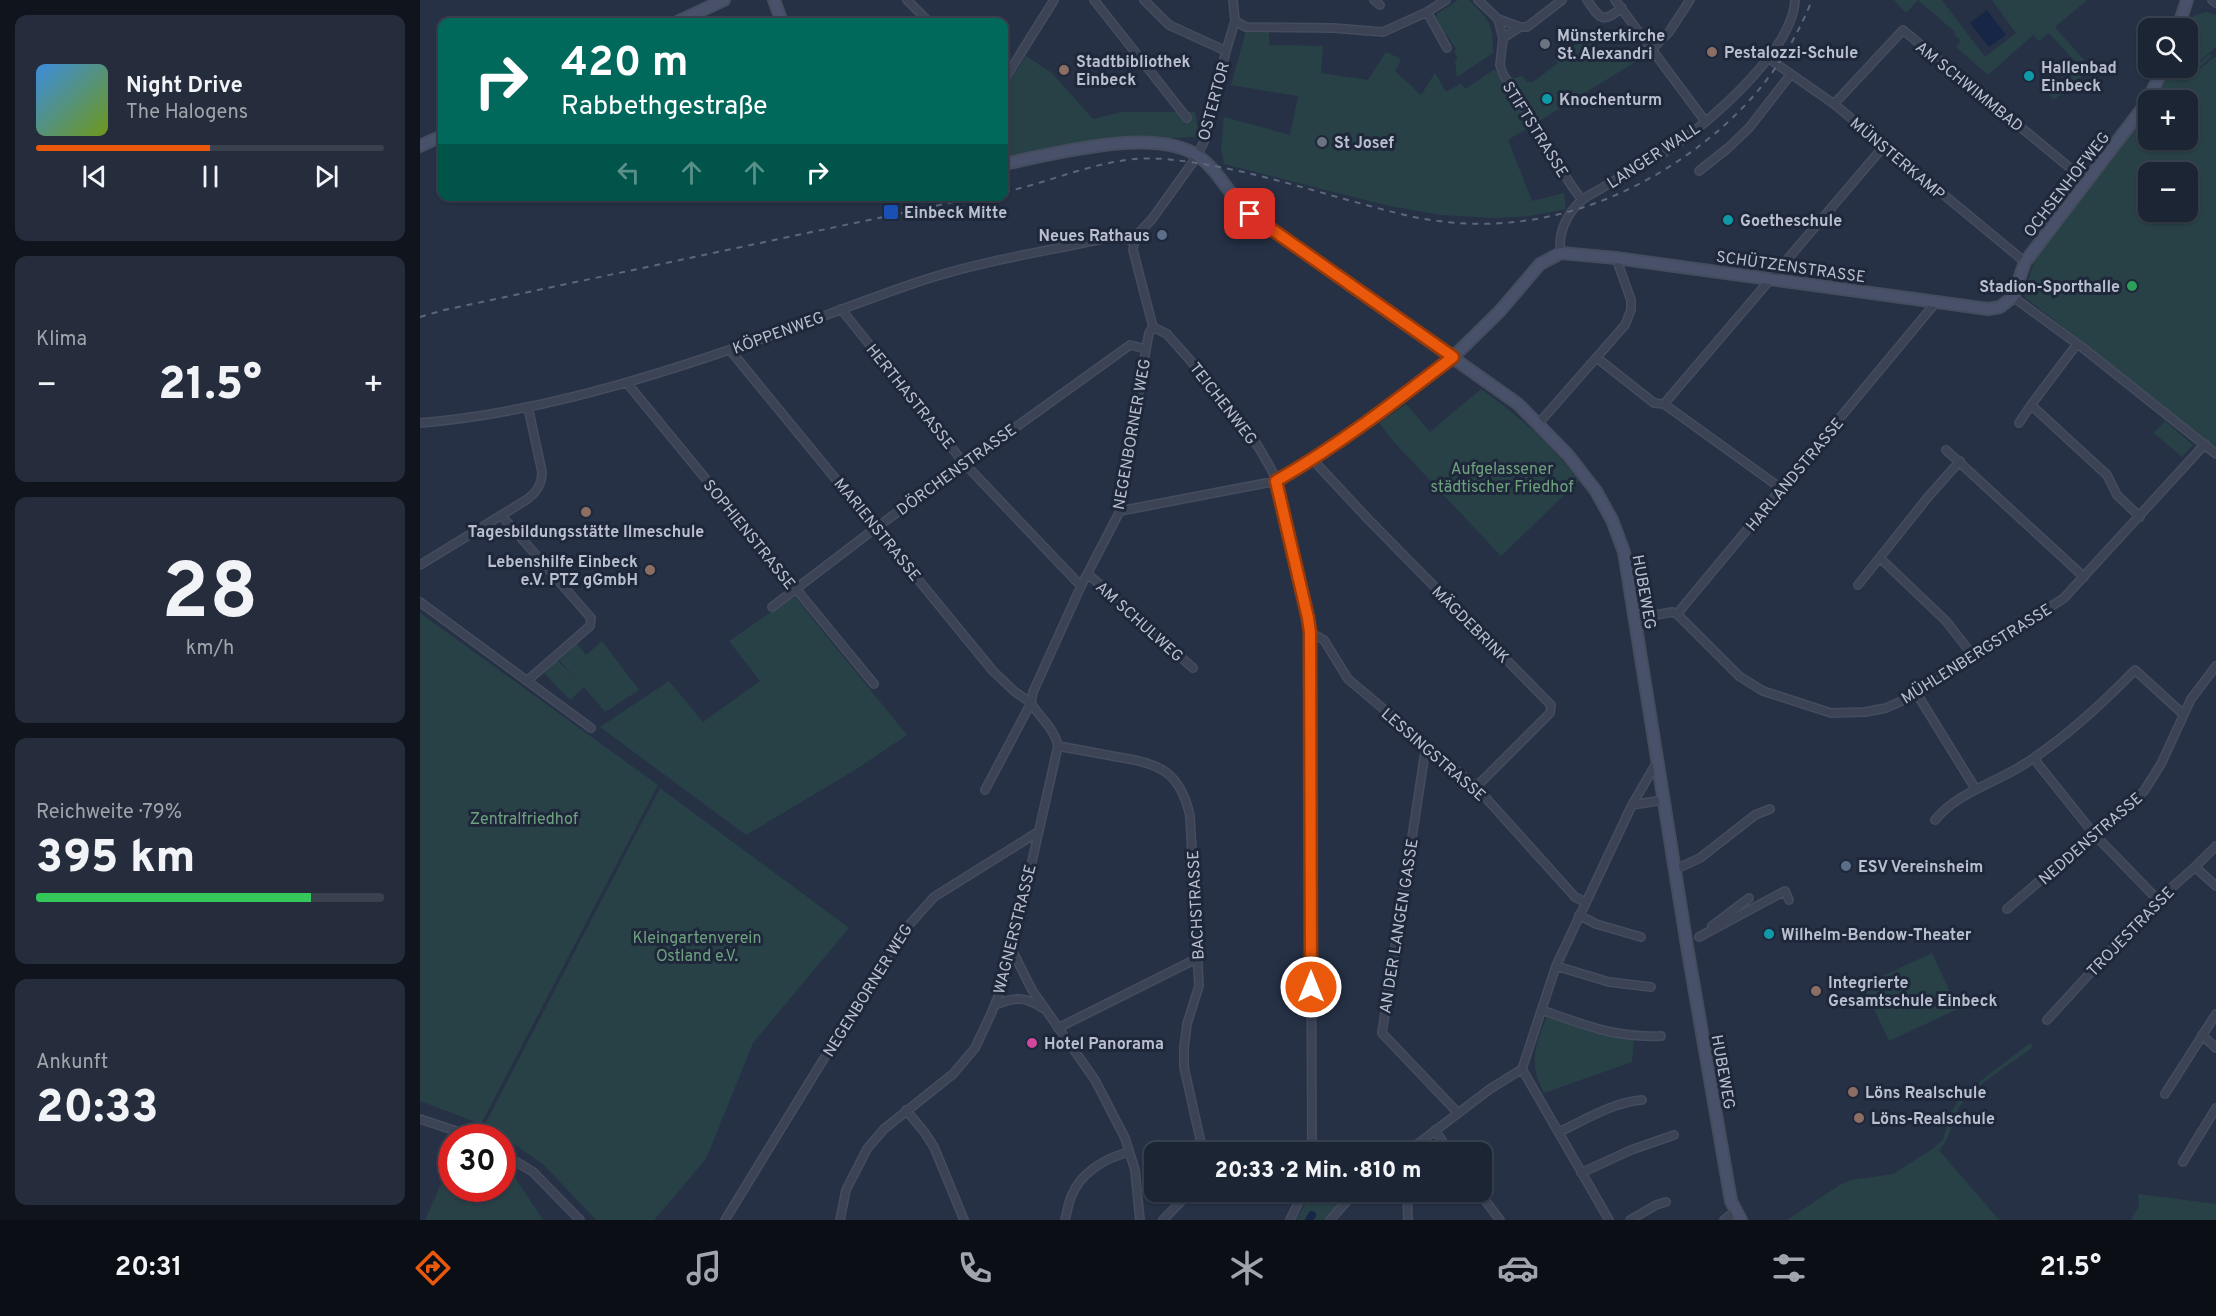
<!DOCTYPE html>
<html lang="de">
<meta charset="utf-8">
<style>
:root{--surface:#1c2534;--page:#252d3c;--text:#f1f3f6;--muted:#a0a5ac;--line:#3a424f;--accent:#ea580c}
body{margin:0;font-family:Overpass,sans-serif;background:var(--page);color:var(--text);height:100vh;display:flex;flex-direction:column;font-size:22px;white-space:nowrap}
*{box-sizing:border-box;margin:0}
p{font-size:20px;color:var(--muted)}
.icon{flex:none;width:33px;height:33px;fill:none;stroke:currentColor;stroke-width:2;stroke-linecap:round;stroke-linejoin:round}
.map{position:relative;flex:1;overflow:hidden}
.sheet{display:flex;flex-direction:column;gap:15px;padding:15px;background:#0f141d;width:420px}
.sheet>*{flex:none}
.top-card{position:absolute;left:18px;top:18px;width:570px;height:183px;border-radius:12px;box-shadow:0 2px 4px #0004,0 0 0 2px var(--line);background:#00695c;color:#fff;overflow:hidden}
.controls{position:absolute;left:1718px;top:18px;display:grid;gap:12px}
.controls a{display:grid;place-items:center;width:60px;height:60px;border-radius:12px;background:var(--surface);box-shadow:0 2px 4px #0004,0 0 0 2px var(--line);font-size:30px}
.speed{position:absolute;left:18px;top:1124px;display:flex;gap:12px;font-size:30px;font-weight:700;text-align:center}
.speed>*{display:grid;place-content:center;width:78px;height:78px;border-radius:50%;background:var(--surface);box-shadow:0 2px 4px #0004,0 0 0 2px var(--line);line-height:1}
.speed .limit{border:9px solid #d22;background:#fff;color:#111}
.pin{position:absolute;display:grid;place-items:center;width:51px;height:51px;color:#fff;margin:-26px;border-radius:12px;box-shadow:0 3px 9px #0006}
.me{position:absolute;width:66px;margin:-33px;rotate:0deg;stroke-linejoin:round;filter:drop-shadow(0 0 4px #0008)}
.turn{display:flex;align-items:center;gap:21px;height:126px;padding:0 24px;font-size:27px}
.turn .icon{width:78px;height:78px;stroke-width:2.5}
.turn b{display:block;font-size:42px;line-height:51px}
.lanes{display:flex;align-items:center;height:57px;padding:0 24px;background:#0003;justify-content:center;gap:30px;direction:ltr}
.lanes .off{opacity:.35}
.big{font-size:45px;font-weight:800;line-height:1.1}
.sheet .widget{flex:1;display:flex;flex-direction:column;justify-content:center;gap:9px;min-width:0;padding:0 21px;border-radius:12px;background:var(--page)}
.sheet .dial{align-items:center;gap:0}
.dial b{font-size:78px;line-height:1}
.song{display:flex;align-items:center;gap:18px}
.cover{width:72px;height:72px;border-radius:9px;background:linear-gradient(135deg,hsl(210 70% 55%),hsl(80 70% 35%))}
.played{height:6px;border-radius:3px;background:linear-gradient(90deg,var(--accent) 50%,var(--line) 50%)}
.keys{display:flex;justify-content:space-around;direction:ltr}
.heat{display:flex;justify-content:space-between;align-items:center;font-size:33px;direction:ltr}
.charge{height:9px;border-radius:4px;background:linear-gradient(90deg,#34c759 79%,var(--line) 0)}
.trip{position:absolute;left:724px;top:1142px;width:348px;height:60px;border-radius:12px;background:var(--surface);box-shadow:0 2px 4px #0004,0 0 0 2px var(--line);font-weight:800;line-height:60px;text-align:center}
.dock{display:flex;height:96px;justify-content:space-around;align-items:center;background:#0b0f15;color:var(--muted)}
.dock .icon{width:42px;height:42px}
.dock .active{color:var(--accent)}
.dock b{font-size:27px;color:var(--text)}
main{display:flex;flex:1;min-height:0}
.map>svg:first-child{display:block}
</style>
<main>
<section class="sheet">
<div class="widget">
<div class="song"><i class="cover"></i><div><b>Night Drive</b><p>The Halogens</p></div></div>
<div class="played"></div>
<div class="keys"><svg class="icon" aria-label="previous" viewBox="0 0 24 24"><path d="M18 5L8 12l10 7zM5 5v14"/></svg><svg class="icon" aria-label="pause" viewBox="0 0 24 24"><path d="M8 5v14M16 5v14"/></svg><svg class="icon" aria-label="next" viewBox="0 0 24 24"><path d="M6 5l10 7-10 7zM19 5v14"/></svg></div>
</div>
<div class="widget"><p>Klima</p>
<div class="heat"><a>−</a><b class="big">21.5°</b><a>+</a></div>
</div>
<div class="widget dial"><b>28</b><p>km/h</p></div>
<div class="widget"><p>Reichweite · 79%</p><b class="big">395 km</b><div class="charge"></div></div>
<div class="widget"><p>Ankunft</p><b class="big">20:33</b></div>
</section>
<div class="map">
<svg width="1796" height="1220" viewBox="0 0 1796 1220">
<rect width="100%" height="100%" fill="#263146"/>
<path fill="#284147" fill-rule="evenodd" d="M1038,0H1049C1070,22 1073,22 1073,53L1037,77L1035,61L1038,58L1034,52L1036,49L1026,34L1022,33L1015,19L1018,13Z
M1474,0H1522L1565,57L1596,33L1572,0H1667L1635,27L1671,68L1634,100L1629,95L1660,67L1629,33L1619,41L1613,35L1568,75L1536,47L1541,41L1534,34L1535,32L1498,0L1486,13Z
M1787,12L1796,15V47L1754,84L1790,54L1792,56L1757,87L1796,56V448L1606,298L1604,294L1615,258L1728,111V140H1767V100H1734L1748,68H1767V28H1764C1769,18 1776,14 1787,12ZM1728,172H1767V212H1728Z
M849,30V45L903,46L901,73L948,80L966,52L981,59L975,71L1001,95L1015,73L1026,92L1041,83L1045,89L1075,69L1084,85L1091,77L1094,78L1103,76L1107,82H1113L1138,63L1135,59L1167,36L1177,50L1189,59L1208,52L1217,61L1088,140L1112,201L1144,193L1146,209L1109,216L1075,218L1022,215L969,206L804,164L801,148L804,117L870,135L878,96L811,85L826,31Z
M606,56L632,73L673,119L701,112H775L779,137L704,140L584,156V90Z
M1061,389C1098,415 1131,444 1159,481L1081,556L974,442L959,423L986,404L1010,432Z
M1745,421L1773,445L1762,457L1734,433Z
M374,596L487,735L438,768L326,835L180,727L249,681L283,722L340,681L309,641Z
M0,613L238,785L61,1124L0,1101Z
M182,641L219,690L185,712L164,687L150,700L124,673L137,660L156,679L139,660L157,644L166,655Z
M240,788L429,928L333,1043L286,1159L234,1220H176L124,1165L65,1124Z
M1512,953L1538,1009L1469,1041L1443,985Z
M1127,1016L1173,1033L1214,1038L1212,1062L1124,1093C1108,1063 1115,1046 1127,1016Z
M1610,1043L1613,1047C1593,1062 1563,1081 1546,1098C1531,1114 1534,1136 1519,1150L1579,1220H1367L1421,1184L1432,1180L1473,1174L1511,1150L1523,1140L1530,1114L1541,1096Z
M31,1162L32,1188H82L83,1166L90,1170L123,1220H5Z
M893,1191H926L907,1220H876Z
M1718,1194L1796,1204V1220H1711L1719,1206Z"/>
<path fill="#172646" d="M1567,10L1586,35L1569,47L1550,23Z"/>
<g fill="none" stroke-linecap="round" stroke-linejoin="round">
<path stroke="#172646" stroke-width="8" d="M889,1220L892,1215"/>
<g stroke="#444c5e" stroke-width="10">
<path id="street" d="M487,0L509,22
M674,0L767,118
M724,0L749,25L806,51
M813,0L815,21L806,51L784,142L773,162L732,219L715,237L713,250L733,327L747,334C787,380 831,425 857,481L888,618L890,632L892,1152
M954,0L960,5
M1026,0L1007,12L1027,48
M1058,0L1078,19L1100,27
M1167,0C1181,19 1181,24 1202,8
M1195,0L1285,121
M1792,0L1796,3
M1078,19L1083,38L1080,65L1083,74L1151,185L1162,200
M815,21L826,27L913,28L963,32L1007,12
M1083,38L1100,27H1107L1142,0
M1232,49L1249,32L1270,0
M1348,58L1414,104L1605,262
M584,80L634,0
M1414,104L1483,30L1667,182
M1279,171L1308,148L1329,128L1371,74
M1141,253C1137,234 1147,213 1162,200C1168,195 1178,191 1185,186C1206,174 1228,163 1248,150C1288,124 1373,50 1375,0
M1593,297L1663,348L1796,454
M421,309L544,463L661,586
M1657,344L1611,405L1687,475L1697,495L1720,517
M310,350L573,671L594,691L611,703L565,790
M1177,358L1234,403L1244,404L1362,489
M207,383L454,684
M1244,404L1464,146
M0,423C106,414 209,384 309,350C376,328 442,300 510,278C570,259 634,250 696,236L713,241
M1119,423L1205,325L1211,310V300L1196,258
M1599,423L1611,405
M1526,450L1664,577
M893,460L948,519L1131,705L1130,713L1056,787
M700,511L857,481L893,460L964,411L1033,357
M81,515L171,618L170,626L108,680
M1461,559L1526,621L1554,657
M0,565L106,500C116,493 122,485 122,472L108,407
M668,574L773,668
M1438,585L1508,497L1540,461
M0,602L171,728
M352,607L457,527L710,345L726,349
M1257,614L1319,676L1343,691L1411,713L1445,712L1466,708L1497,694L1644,598L1785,444
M1257,614L1517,301
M1215,619L1252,612L1257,614
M890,632L904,640L928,679L1056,787L1155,897L1165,902
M1497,694L1555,788
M638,746C658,750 678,753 698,757C740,764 760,771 770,816L779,986L767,1024L764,1048V1067L783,1152
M1006,746L962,1033L1038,1113
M1615,757L1618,764L1674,834L1737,899
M1212,805L1243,800
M1515,820C1538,792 1573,784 1603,765C1644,739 1681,705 1715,670L1763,714
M1775,867L1796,886
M1256,869L1280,858L1335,815L1350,809
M1587,909L1724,791L1741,764L1771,699L1796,666
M1159,915L1176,924L1221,937
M1292,926L1329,898
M1279,937L1365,891L1369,900
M592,950L612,990L675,1080L705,1138L715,1170L720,1220
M1136,966L1189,982L1231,987
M575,1005C593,997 606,996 622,1008
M1122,1010C1164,1025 1195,1038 1241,1036
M1627,1020L1734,903L1775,867L1796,846
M638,1028L770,962L778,961
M1782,1035L1796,1048
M1102,1069L1189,1220
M1745,1094L1796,1014
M486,1110L505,1133L514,1147L544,1220
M0,1119L54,1137
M1015,1130L1029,1152
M1139,1132C1165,1120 1193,1102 1222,1100
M987,1152L1070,1089L1102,1069L1136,966L1212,805L1237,762
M82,1153L113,1172L160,1220
M1763,1162L1796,1108
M1161,1173L1211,1150L1254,1135
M987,1191L988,1220
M1058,1191L1080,1220
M305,1220L479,936L514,897L618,832
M420,1220L426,1190L447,1149L464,1129L533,1074L555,1048L571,1014L582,987L592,950L638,746C635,729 620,718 611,703L613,692L661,586L700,511L726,349L729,333L733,327
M645,1220C647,1213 648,1204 651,1197C660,1173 685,1158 709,1152
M743,1220L771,1191
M870,1220L884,1191
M910,1220L936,1191
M1210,1220L1236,1205L1246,1202
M1304,1220L1315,1211"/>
</g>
<g stroke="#444c5e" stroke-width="14">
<path id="secondary" d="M354,0L362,22
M257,22L304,0
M1758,28L1767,0
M1728,100L1743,68
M0,146L22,136
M584,164C634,154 734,126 778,156C800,171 809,197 830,214L1098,404L1148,455L1176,491L1192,520L1204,552L1267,946L1311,1201L1321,1220
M1033,357L1080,311L1120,264L1141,253L1196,258L1568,309L1580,307L1593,297L1605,262L1728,101"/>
</g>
<use href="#street" stroke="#3b4355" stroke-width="7"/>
<use href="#secondary" stroke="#485169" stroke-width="10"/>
<path stroke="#5c677d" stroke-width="2" stroke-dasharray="6 6" stroke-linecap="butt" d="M584,192C637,181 688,154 744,159C825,166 902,195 981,214C1081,239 1180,215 1264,157C1323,116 1365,67 1392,0
M0,317L24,310L562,196"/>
</g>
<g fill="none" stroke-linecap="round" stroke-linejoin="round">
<g stroke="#983908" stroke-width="15">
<path id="route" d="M830,214L1033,357C976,401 919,445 856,481L888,618L890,632L891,987"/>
</g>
<use href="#route" stroke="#ea580c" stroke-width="10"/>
</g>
<g fill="#6b7280" stroke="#1f283b" stroke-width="2">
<circle cx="1125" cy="44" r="6"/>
<circle cx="902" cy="142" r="6"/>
</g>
<g fill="#8d6e63" stroke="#1f283b" stroke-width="2">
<circle cx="1292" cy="52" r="6"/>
<circle cx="644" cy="70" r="6"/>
<circle cx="166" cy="512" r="6"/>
<circle cx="230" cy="570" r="6"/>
<circle cx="1396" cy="991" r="6"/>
<circle cx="1433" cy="1092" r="6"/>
<circle cx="1439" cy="1118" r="6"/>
</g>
<g fill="#0f9aa8" stroke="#1f283b" stroke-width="2">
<circle cx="1609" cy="76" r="6"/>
<circle cx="1127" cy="99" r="6"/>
<circle cx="1308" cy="220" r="6"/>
<circle cx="1349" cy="934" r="6"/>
</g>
<rect fill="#1a4fb4" stroke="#1f283b" stroke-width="2" x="463" y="204" width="16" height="16" rx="3"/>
<g fill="#5c6f8a" stroke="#1f283b" stroke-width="2">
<circle cx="742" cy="235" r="6"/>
<circle cx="1426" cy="866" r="6"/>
</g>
<circle fill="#2e9e5b" stroke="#1f283b" stroke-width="2" cx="1712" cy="286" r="6"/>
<circle fill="#d1479c" stroke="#1f283b" stroke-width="2" cx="612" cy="1043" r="6"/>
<g text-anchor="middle" stroke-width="6" stroke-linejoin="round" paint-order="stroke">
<g font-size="16" font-weight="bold" fill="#b9bfce" stroke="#1f283b" text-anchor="start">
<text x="1137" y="41">Münsterkirche<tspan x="1137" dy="18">St. Alexandri</tspan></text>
<text x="1304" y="58">Pestalozzi-Schule</text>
<text x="656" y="67">Stadtbibliothek<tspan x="656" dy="18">Einbeck</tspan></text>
<text x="1621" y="73">Hallenbad<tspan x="1621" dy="18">Einbeck</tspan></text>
<text x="1139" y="105">Knochenturm</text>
<text x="914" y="148">St Josef</text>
<text x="484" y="218">Einbeck Mitte</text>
<text x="1320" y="226">Goetheschule</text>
<text x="730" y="241" text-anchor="end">Neues Rathaus</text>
<text x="1700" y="292" text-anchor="end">Stadion-Sporthalle</text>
<text x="166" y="537" text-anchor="middle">Tagesbildungsstätte Ilmeschule</text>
<text x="218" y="567" text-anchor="end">Lebenshilfe Einbeck<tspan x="218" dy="18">e.V. PTZ gGmbH</tspan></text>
<text x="1438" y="872">ESV Vereinsheim</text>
<text x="1361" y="940">Wilhelm-Bendow-Theater</text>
<text x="1408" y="988">Integrierte<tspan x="1408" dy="18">Gesamtschule Einbeck</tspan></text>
<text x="624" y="1049">Hotel Panorama</text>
<text x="1445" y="1098">Löns Realschule</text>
<text x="1451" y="1124">Löns-Realschule</text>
</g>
<g font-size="16" fill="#b9bfce" stroke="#1f283b">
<text transform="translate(1550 86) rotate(39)" y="6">AM SCHWIMMBAD</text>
<text transform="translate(793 101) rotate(-75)" y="6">OSTERTOR</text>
<text transform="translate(1116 129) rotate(58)" y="6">STIFTSTRASSE</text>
<text transform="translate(1233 155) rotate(-33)" y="6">LANGER WALL</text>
<text transform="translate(1478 158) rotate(40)" y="6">MÜNSTERKAMP</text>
<text transform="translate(1646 184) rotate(-52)" y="6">OCHSENHOFWEG</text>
<text transform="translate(1371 266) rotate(8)" y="6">SCHÜTZENSTRASSE</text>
<text transform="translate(358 332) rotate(-20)" y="6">KÖPPENWEG</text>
<text transform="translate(491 396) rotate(51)" y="6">HERTHASTRASSE</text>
<text transform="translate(804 403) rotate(52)" y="6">TEICHENWEG</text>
<text transform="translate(711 434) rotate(-80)" y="6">NEGENBORNER WEG</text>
<text transform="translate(536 469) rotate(-36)" y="6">DÖRCHENSTRASSE</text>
<text transform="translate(1374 474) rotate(-50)" y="6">HARLANDSTRASSE</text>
<text transform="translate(458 529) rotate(51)" y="6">MARIENSTRASSE</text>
<text transform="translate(330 534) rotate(51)" y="6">SOPHIENSTRASSE</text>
<text transform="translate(1225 592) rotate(80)" y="6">HUBEWEG</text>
<text transform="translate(720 621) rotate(42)" y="6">AM SCHULWEG</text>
<text transform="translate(1051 624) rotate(45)" y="6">MÄGDEBRINK</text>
<text transform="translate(1556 653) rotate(-32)" y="6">MÜHLENBERGSTRASSE</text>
<text transform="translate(1014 754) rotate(41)" y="6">LESSINGSTRASSE</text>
<text transform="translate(1670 838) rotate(-41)" y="6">NEDDENSTRASSE</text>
<text transform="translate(775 905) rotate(-93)" y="6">BACHSTRASSE</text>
<text transform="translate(978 926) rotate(-81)" y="6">AN DER LANGEN GASSE</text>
<text transform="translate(594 929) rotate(-76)" y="6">WAGNERSTRASSE</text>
<text transform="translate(1710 931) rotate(-46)" y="6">TROJESTRASSE</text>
<text transform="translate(447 990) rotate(-58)" y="6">NEGENBORNER WEG</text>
<text transform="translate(1304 1072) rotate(80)" y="6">HUBEWEG</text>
</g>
<g font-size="16" fill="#6ea17e" stroke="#1f283b">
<text x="1082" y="474">Aufgelassener<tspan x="1082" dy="18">städtischer Friedhof</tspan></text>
<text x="104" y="824">Zentralfriedhof</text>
<text x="277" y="943">Kleingartenverein<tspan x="277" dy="18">Ostland e.V.</tspan></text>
</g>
</g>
</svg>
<div class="controls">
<a><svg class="icon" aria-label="search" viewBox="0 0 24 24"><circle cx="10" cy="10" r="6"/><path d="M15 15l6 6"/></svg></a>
<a>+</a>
<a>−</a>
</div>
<div class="speed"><div class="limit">30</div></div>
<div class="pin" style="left:830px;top:214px;background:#d93025"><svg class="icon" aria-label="arrive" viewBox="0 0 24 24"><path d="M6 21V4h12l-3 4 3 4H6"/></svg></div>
<svg class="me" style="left:891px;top:987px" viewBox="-20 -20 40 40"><circle r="17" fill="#ea580c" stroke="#fff" stroke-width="3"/><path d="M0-11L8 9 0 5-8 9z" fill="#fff"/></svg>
<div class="trip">20:33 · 2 Min. · 810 m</div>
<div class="top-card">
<div class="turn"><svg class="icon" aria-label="right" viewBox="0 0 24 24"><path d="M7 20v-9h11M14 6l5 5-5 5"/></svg><div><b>420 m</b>Rabbethgestraße</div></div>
<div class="lanes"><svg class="icon off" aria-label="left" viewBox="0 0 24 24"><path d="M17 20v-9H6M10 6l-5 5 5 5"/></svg><svg class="icon off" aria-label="ahead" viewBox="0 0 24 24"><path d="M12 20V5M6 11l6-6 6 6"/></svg><svg class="icon off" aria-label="ahead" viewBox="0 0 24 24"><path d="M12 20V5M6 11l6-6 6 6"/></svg><svg class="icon" aria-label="right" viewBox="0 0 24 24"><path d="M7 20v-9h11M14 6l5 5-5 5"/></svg></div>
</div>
</div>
</main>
<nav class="dock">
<b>20:31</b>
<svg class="icon active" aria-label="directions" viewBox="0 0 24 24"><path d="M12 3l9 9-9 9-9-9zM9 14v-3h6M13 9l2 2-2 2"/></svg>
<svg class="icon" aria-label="music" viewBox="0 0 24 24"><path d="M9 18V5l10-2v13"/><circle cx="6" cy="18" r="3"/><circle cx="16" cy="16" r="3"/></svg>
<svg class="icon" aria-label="phone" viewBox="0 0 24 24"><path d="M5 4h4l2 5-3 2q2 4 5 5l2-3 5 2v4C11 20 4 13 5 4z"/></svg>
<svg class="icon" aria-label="climate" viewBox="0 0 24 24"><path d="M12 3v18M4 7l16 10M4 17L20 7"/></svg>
<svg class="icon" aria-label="car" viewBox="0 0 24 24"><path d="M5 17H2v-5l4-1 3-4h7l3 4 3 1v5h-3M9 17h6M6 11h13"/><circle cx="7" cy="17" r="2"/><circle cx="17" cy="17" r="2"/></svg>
<svg class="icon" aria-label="filters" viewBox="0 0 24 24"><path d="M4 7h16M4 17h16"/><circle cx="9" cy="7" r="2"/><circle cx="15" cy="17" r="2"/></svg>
<b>21.5°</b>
</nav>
